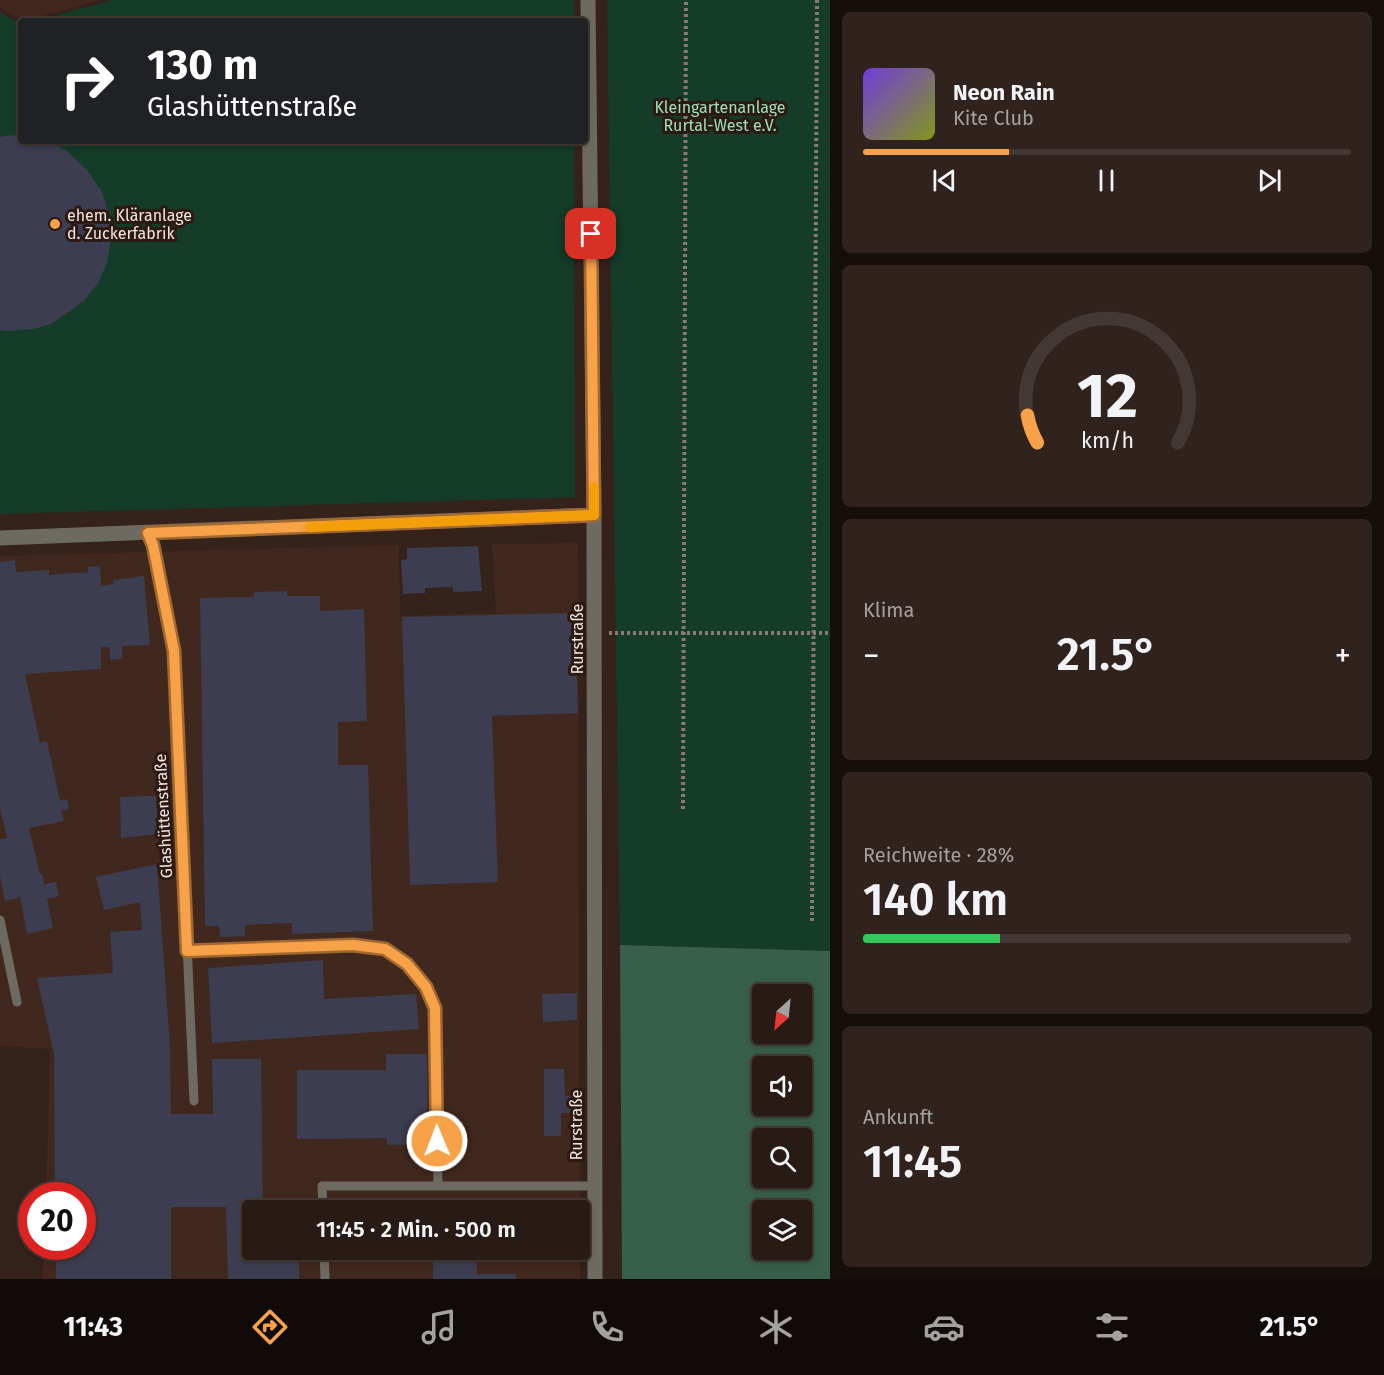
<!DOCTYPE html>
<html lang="de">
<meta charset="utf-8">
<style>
:root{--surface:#281a14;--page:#30231d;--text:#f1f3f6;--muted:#a5a1a0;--line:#443834;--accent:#f7a149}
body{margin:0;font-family:"Fira Sans",sans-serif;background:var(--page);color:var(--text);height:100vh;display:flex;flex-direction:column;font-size:22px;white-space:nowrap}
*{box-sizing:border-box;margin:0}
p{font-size:20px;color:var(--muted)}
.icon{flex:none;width:33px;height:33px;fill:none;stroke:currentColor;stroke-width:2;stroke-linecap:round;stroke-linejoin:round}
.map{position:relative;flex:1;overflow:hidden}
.side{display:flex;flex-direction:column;gap:12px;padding:12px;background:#160e0b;width:554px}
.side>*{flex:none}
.hud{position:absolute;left:18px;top:18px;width:570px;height:126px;border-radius:6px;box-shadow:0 3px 9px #0003,0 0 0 2px var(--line);background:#202124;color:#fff;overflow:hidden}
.needle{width:39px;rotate:207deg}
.buttons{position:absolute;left:752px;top:984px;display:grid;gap:12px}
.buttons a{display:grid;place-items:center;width:60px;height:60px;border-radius:6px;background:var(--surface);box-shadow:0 3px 9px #0003,0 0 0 2px var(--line);font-size:30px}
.speed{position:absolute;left:18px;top:1182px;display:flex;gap:12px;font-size:30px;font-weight:700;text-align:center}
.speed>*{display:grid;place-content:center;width:78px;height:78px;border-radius:50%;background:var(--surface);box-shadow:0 3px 9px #0003,0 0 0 2px var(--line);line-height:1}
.speed .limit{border:9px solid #d22;background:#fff;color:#111}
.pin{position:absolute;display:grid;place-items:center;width:51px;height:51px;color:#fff;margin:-26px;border-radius:12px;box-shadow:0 3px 9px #0006}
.me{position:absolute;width:66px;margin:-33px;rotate:359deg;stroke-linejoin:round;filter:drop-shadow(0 0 4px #0008)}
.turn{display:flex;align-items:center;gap:21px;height:126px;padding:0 30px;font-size:27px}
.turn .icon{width:78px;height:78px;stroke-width:2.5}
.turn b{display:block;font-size:42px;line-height:51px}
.big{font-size:45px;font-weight:600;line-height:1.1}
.side .card{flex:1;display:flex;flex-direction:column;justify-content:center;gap:9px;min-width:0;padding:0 21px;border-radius:9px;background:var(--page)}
.side .dial{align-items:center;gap:0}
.dial svg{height:156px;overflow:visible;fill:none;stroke:var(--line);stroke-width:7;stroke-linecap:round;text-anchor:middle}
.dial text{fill:var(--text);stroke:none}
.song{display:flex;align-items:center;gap:18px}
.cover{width:72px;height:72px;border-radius:9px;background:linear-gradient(135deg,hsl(260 70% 55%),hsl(70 70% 35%))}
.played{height:6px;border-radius:3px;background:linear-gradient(90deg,var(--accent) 30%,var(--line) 30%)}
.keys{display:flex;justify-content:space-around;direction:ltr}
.heat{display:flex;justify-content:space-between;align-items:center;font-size:33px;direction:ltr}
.charge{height:9px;border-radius:4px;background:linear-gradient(90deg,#34c759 28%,var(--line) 0)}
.trip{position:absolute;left:242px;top:1200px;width:348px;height:60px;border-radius:6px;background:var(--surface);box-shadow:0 3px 9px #0003,0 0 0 2px var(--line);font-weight:600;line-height:60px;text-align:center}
.menu{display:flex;height:96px;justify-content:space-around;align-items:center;background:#100a08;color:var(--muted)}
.menu .icon{width:42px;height:42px}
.menu .on{color:var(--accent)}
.menu b{font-size:27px;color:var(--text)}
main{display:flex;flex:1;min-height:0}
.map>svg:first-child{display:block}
</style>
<main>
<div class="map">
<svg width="831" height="1279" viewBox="0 0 831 1279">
<rect width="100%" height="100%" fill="#35221b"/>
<path fill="#41281e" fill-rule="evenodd" d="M0,0H101L23,21L0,8Z
M578,543L580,1279H43L44,1247L82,1246V1196L46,1195L50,1049L0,1046V556L399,545L400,616L496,613L492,544ZM252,1210H579V1250H252Z"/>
<path fill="#143c28" d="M113,0H574V21H36Z
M607,0H830V951L620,945Z
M0,12L21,24V141H574L575,497L0,514Z"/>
<path fill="#385f4a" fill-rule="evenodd" d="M620,945L830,951V1279H622ZM762,994H801V1034H762ZM762,1066H801V1106H762ZM762,1138H801V1178H762ZM762,1210H801V1250H762Z"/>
<path fill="#3c3d50" d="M13,135L21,136V141H45L66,150L87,170L101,190L108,210L111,238L107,263L98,283L84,301L51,324L34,329L7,331L0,330V137Z
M478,546L482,591L453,592V587L425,588V593L403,594L401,560L407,559V548Z
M15,560L16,572L49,570V575L88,572V567L100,566L101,586L114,584L113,580L144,576L150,645L122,646V659L110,660V647H101V669L25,674L40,743L47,741L60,801L67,799L69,809L61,811L64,821L29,828L40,874L42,873L44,884L56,882L59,896L47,899L53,928L27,934L20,897L5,901L0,876V839L7,838L0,808V562Z
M287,591V596H320V611L364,609L367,721L338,722V765H368L373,931L292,934V923L245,925V936L220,937L219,926H205L200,598L254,597V592Z
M575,613L578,713L492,716L498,882L410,885L402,617Z
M146,796H156L158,834L121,838L120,797Z
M157,864L170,1047L171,1114H213L212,1059H261L263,1210H252V1250H299V1279H228L226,1207H171V1279H56V1246H82V1196H55L54,1054L37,978L113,973L110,932L142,930L140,902L104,910L96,877Z
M323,960L324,999L416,994L419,1029L212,1043L208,968Z
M577,993V1020L543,1022L542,994Z
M386,1054H427L428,1144L387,1145V1138L297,1139V1070H386Z
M544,1069H564L565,1096H577V1113H561V1136H544Z
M433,1250H476L477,1274H516V1279H433Z"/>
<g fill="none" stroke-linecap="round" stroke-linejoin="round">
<path stroke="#8a7973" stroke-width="4" stroke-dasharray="3 3" stroke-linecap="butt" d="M609,633H831
M683,809L686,0
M812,921L817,0"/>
<path stroke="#6d6a61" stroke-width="9" d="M148,533L153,545L174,651L194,1101
M0,920L17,1002
M187,951L353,945L385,949L407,964L427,987L435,1008L438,1186
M323,1210L322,1186H594
M324,1250L325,1279"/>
<path stroke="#6d6a61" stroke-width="15" d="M588,0L594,515L595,1279
M0,538L594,515"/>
</g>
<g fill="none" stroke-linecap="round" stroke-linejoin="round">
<g stroke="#a1692f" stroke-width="15">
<path id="route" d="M437,1141L435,1008L426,987L407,964L385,949L353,945L187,951L174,651L153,545L148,533L594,515L591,234"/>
</g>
<use href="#route" stroke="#f7a149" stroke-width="10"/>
<path stroke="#f59e0b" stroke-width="10" d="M310,527L594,515V487"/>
</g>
<circle fill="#f7a149" stroke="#2b1912" stroke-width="2" cx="55" cy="224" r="6"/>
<g text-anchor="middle" stroke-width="6" stroke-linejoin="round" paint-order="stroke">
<g font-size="16" fill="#9ce0ba" stroke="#2b1912">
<text x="720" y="113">Kleingartenanlage<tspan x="720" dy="18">Rurtal-West e.V.</tspan></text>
</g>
<g font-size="16" fill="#f3e6e1" stroke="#2b1912" text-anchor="start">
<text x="67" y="221">ehem. Kläranlage<tspan x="67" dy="18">d. Zuckerfabrik</tspan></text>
</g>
<g font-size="16" fill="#f3e6e1" stroke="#2b1912">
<text transform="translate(577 639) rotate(-90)" y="6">Rurstraße</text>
<text transform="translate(163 816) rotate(-93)" y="6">Glashüttenstraße</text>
<text transform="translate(576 1125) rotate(-90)" y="6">Rurstraße</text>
</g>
</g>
</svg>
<div class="buttons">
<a><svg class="needle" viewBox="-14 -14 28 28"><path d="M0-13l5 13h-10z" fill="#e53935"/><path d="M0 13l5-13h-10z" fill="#a5a1a0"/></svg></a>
<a><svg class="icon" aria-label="sound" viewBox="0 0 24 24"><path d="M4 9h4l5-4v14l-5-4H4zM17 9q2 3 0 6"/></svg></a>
<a><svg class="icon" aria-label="search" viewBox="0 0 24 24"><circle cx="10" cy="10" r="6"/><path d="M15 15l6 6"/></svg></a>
<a><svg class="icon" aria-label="layers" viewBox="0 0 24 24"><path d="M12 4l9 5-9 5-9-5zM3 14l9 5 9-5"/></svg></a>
</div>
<div class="speed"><div class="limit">20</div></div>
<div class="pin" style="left:591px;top:234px;background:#d93025"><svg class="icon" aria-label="arrive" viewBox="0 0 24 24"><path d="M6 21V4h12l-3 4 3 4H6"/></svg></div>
<svg class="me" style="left:437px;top:1141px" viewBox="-20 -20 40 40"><circle r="17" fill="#f7a149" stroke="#fff" stroke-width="3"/><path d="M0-11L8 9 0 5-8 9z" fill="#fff"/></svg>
<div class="trip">11:45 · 2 Min. · 500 m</div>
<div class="hud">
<div class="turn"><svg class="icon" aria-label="right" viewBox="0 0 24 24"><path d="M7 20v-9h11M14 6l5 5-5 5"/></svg><div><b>130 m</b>Glashüttenstraße</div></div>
</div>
</div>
<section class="side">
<div class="card">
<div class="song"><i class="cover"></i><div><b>Neon Rain</b><p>Kite Club</p></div></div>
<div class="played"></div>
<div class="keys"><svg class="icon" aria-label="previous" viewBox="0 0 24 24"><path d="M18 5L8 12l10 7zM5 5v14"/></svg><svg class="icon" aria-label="pause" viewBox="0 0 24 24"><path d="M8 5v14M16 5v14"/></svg><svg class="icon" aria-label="next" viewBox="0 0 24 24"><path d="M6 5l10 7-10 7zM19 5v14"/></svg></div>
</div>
<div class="card dial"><svg viewBox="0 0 100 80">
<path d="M14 69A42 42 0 1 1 86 69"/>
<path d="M14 69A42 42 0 0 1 9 55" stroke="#f7a149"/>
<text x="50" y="56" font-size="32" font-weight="700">12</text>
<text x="50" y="72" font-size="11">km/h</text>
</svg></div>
<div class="card"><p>Klima</p>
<div class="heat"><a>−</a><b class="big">21.5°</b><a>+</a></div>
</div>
<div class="card"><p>Reichweite · 28%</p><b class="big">140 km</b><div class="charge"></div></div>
<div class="card"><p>Ankunft</p><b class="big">11:45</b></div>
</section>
</main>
<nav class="menu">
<b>11:43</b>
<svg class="icon on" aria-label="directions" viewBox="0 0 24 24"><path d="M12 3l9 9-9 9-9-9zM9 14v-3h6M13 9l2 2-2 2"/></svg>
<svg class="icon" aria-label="music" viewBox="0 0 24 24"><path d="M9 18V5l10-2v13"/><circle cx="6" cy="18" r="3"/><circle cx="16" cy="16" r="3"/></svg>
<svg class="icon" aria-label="phone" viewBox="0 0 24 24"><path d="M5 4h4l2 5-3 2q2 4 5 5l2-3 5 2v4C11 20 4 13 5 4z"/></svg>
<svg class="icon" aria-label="climate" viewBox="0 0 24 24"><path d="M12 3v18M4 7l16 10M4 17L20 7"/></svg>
<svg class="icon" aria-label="car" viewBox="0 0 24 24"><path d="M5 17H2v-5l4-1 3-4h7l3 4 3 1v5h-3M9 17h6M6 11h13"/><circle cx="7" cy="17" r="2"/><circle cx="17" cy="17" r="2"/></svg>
<svg class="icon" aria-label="filters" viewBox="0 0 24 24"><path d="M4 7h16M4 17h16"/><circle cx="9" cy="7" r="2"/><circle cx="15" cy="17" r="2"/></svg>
<b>21.5°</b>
</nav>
